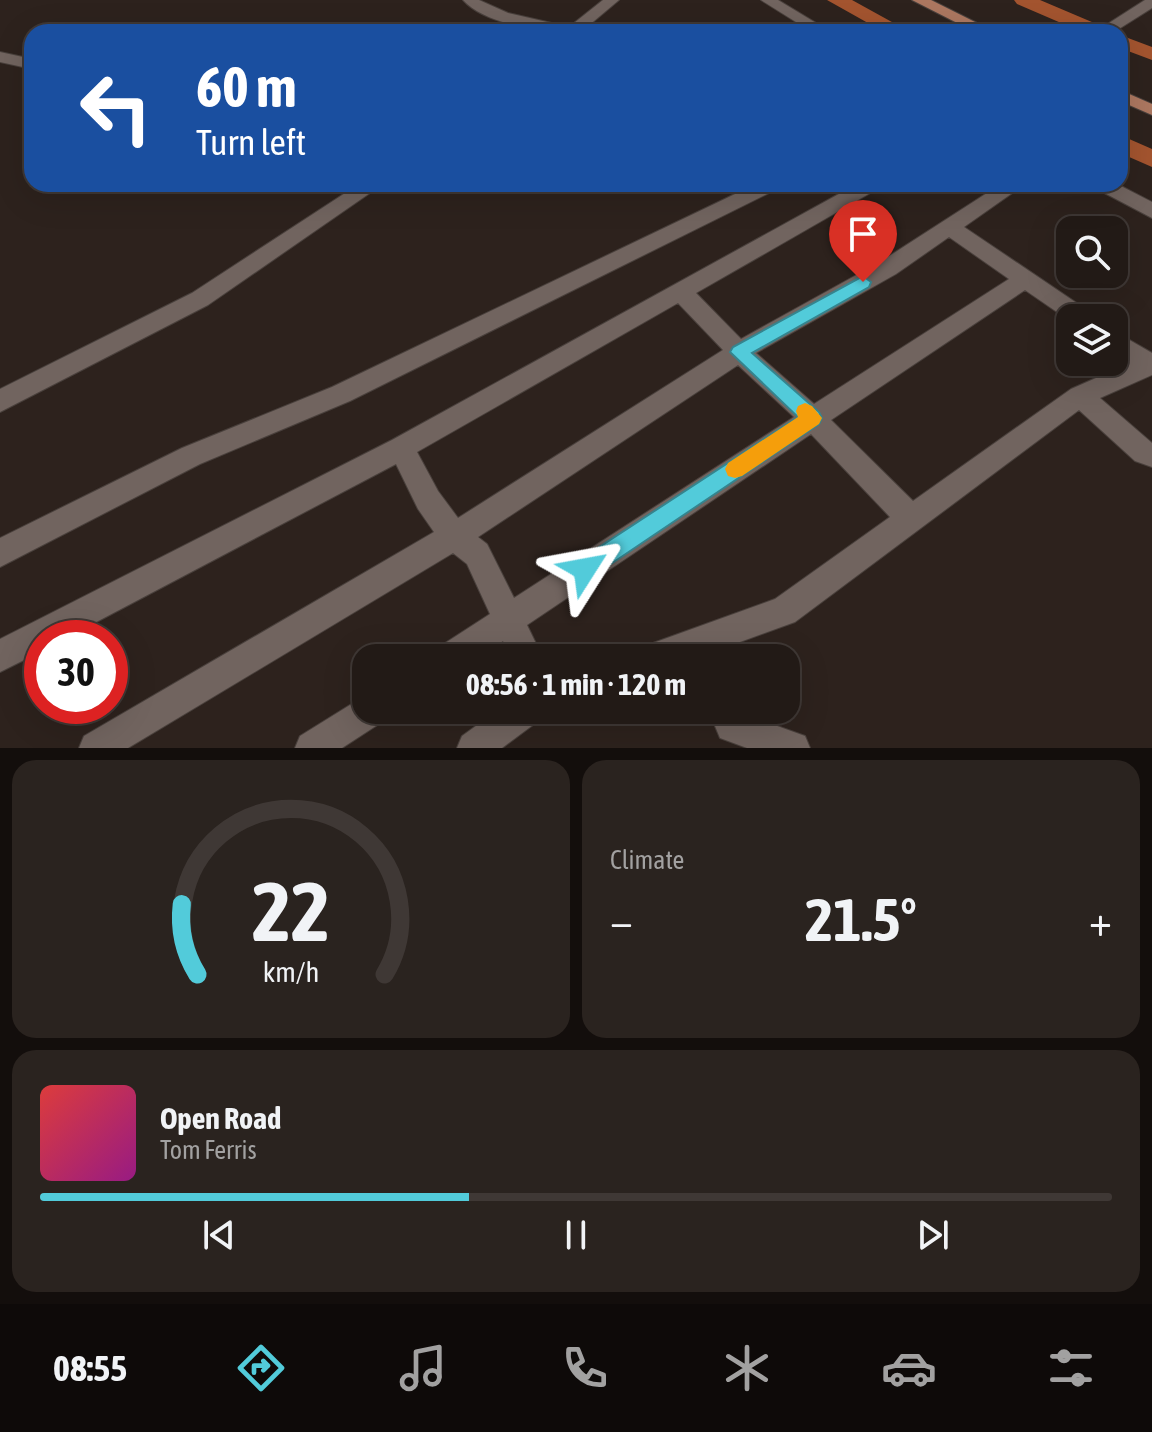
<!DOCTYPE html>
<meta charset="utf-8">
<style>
:root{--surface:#221a16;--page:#2a231f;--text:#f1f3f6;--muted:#a2a1a1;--line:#3f3835;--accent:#52cbda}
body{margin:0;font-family:"Asap Condensed",sans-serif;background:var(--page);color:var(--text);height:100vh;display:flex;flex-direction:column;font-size:30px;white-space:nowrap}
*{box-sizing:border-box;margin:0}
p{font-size:26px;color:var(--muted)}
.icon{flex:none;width:44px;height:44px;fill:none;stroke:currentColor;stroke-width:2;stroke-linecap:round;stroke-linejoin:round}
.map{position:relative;height:748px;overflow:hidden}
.details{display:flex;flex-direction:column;gap:12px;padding:12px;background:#130e0c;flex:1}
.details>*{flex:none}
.hud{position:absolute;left:24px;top:24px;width:1104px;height:168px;border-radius:24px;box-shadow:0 8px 32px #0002,0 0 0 2px var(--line);background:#1a4fa0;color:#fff;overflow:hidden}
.tools{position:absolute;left:1056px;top:216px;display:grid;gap:16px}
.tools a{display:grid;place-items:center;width:72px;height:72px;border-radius:16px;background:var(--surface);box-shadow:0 8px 32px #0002,0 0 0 2px var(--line);font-size:40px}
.speed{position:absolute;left:24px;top:620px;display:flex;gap:16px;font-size:40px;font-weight:700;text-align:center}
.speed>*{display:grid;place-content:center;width:104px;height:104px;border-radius:50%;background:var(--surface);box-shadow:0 8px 32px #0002,0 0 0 2px var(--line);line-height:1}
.speed .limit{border:12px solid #d22;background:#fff;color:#111}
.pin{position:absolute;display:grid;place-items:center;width:68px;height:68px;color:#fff;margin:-82px -34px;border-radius:50% 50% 50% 0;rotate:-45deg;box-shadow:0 0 8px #0007}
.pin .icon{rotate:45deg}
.me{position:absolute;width:88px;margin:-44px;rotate:56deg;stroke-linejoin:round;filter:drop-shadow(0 0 6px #0008)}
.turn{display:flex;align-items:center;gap:28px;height:168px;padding:0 40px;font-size:36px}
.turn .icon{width:104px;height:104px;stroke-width:2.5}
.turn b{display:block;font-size:56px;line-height:68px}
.big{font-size:60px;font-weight:700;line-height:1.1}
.details .tile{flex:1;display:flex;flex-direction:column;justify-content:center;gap:12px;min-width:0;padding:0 28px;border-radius:24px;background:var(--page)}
.details .dial{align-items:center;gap:0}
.dial svg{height:208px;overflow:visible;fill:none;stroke:var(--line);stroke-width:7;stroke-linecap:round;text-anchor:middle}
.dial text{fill:var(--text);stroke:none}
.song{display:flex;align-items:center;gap:24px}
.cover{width:96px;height:96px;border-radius:12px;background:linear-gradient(135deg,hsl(0 70% 55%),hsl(310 70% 35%))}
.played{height:8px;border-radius:4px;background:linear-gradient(90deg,var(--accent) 40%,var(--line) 40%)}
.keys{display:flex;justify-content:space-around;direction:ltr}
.heat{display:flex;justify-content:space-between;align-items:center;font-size:44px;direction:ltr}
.details .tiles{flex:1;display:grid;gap:12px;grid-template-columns:1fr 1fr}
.tile:last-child{grid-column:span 2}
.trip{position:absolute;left:352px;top:644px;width:448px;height:80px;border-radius:24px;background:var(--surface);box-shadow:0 8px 32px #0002,0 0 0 2px var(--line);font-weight:700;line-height:80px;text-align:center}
.menu{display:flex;height:128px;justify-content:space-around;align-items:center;background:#0e0a09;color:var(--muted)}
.menu .icon{width:56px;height:56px}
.menu .active{color:var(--accent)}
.menu b{font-size:36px;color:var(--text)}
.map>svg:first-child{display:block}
</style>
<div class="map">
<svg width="1152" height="748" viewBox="0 0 1152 748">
<rect width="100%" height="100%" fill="#2d221d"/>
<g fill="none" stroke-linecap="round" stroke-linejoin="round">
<path fill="#a3542f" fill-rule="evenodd" d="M827,0H852L910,32H884Z
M1014,0H1040L1106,28L1109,32H1082L1017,4Z
M1120,35L1152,47V60L1120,48Z
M1120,135L1152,149V167L1120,153Z"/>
<g stroke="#49403c" stroke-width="2">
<path id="minor" d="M463,0H479L508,13L569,27L603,0H619L581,32C548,32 486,26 463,0Z
M761,0H778L831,32H812Z
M1145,0H1152V8L1114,32H1095Z
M0,52L32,59V69L0,62Z
M359,184H383L208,305L0,412V389L192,293Z
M756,184H782L779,188L350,401L200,464L0,567V538L182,448L332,387Z
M857,184H882L879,188L696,293L741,339L880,262L1001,184H1025L964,227L1090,312L1093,318H1070V321L1025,290L831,420L913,501L1071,389L1130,363L1114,352V331L1152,353V375L1100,398L1152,443V467L1135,461L1079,410L795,622L696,658H637L642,647L775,599L890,517L811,434L527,625L543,658H511L503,641L478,658H434L439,647L490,614L467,564L453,553L128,748H79L84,736L434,532L418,509L396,464L66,638H42V651L0,672V639L392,440ZM949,237L1009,279L814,404L756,353L896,274ZM678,303L723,350L458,518L438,491L417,452ZM738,365L794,417L514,598L487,544L478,537Z
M1092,184H1117L1152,202V218L1095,188Z
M366,695V710H386L382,722L342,748H295L300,736Z
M498,710H541L537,722L502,748H457L462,736Z
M733,710L805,736L810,748H747L720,738L715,726L720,714Z"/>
</g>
<g stroke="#49403c" stroke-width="2">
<path id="major" d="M912,0H931L995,32H975Z
M1120,90L1152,104V115L1120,101Z"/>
</g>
<use href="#minor" fill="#71645f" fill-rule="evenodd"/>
<use href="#major" fill="#ac7760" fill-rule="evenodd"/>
</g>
<path fill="#52cbda" stroke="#35848e" stroke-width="2" d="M863,276L871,282L869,287L752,353L819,412L822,418L819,424L593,576L585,580L578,576L574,569L578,561L798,417L730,352L733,347Z"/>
<path fill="#f59e0b" d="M805,403L812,406L822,418L819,424L742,476L735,478L728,476L725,469L728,463L798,417L796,411L798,406Z"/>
</svg>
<div class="tools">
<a><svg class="icon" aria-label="search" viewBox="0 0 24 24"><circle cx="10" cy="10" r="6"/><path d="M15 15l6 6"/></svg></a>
<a><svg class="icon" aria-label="layers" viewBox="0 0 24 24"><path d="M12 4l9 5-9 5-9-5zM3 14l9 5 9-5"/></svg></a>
</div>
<div class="speed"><div class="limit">30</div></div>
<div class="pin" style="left:863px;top:282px;background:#d93025"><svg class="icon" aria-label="arrive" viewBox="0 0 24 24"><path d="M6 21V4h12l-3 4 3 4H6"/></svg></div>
<svg class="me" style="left:585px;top:569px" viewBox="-20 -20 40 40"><path d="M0-17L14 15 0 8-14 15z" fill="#52cbda" stroke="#fff" stroke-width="4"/></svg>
<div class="trip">08:56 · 1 min · 120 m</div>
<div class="hud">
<div class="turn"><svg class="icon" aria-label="left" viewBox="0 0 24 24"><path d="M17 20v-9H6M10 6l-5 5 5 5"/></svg><div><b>60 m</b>Turn left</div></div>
</div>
</div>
<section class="details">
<div class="tiles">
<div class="tile dial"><svg viewBox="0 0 100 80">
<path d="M14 69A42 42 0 1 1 86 69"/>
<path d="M14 69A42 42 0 0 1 8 42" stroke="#52cbda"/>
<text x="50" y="56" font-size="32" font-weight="700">22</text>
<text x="50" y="72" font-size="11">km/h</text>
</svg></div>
<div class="tile"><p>Climate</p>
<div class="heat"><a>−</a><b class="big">21.5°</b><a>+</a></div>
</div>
<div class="tile">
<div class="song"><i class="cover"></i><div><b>Open Road</b><p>Tom Ferris</p></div></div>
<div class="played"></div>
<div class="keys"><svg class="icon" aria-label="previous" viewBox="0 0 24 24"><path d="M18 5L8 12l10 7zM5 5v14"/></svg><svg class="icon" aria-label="pause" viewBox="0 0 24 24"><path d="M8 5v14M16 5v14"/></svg><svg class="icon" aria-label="next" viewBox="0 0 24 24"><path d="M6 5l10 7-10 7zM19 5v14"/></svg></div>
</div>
</div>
</section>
<nav class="menu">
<b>08:55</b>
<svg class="icon active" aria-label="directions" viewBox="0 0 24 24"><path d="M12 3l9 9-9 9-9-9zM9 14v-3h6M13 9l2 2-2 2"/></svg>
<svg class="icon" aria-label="music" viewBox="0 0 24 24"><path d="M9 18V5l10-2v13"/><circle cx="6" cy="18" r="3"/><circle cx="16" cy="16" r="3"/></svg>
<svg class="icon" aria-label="phone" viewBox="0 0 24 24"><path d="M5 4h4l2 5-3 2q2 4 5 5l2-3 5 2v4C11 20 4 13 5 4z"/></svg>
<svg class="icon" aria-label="climate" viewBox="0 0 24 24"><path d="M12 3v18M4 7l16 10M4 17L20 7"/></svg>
<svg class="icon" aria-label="car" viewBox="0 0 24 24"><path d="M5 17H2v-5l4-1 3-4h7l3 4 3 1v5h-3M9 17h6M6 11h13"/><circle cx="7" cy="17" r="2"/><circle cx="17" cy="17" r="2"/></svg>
<svg class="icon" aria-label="filters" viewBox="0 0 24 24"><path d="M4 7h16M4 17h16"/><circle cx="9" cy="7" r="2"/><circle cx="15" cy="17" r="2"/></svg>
</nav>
